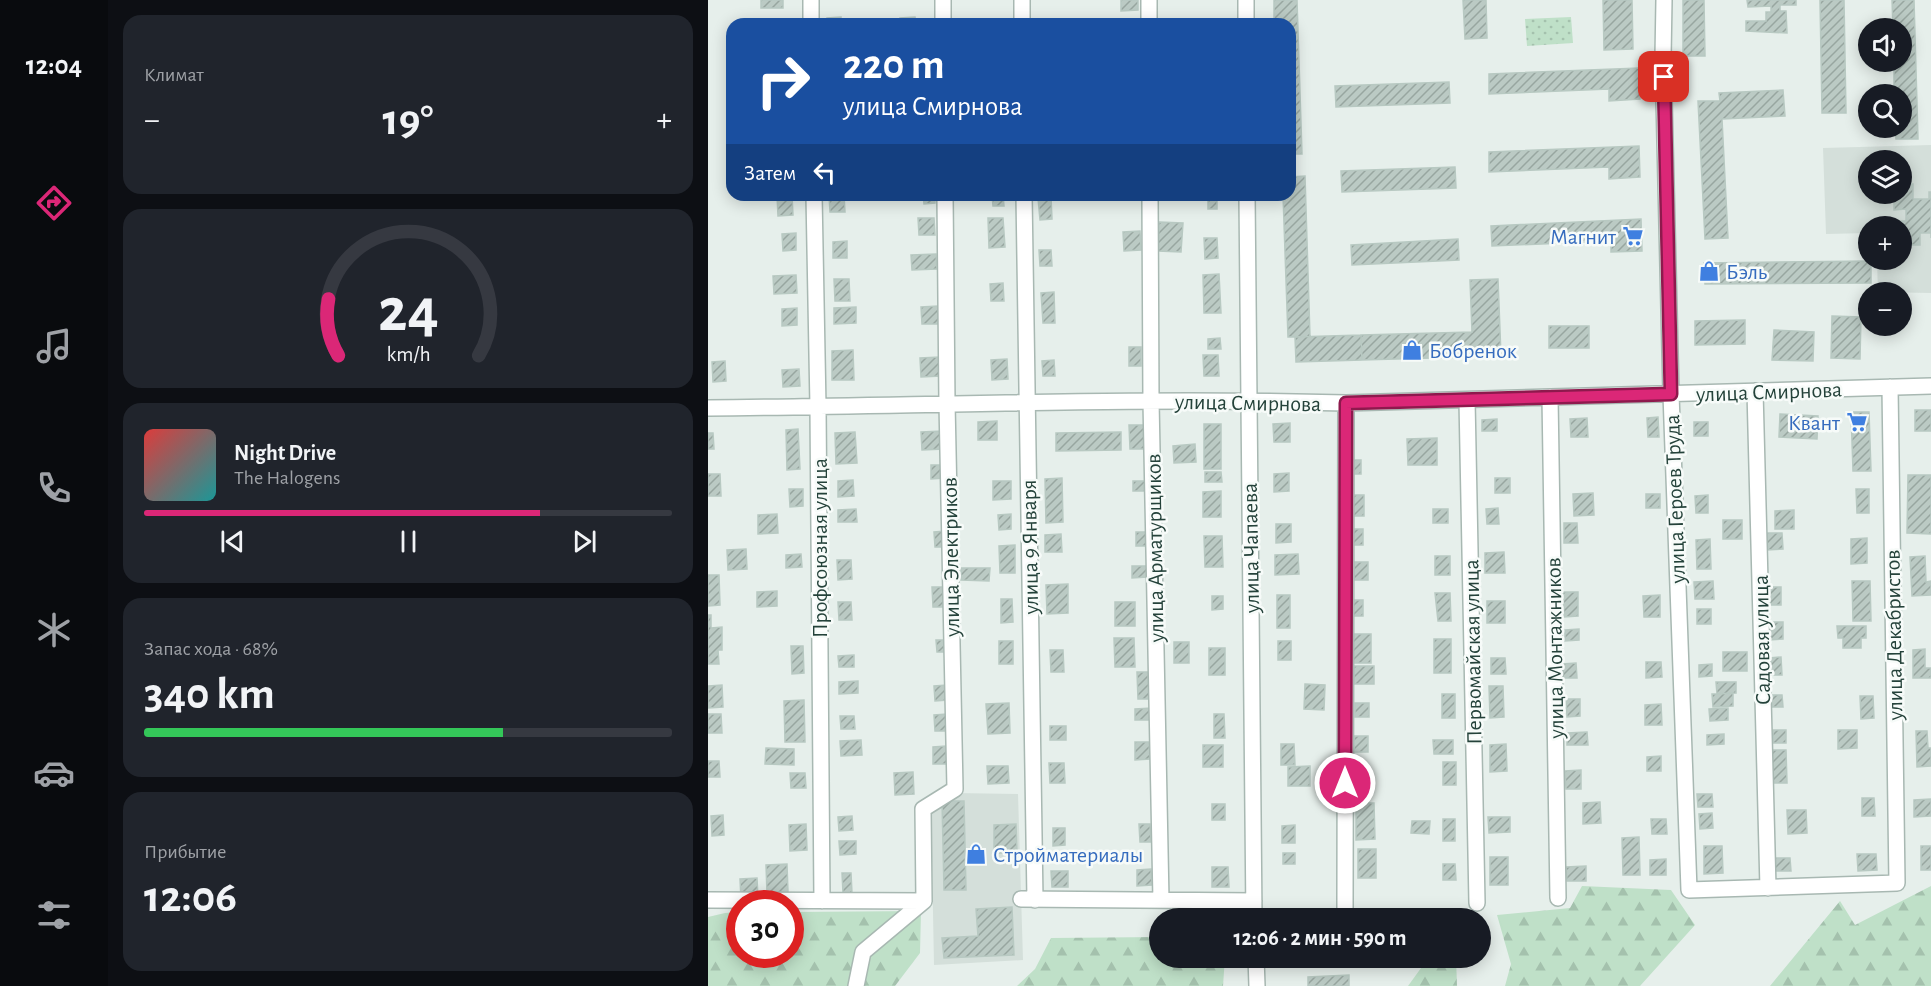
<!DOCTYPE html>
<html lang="ru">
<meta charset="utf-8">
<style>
:root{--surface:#171b24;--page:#20242c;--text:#f1f3f6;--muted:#9ea1a6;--line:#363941;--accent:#db2777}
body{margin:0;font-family:"Alegreya Sans",sans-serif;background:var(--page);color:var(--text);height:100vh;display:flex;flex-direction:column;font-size:22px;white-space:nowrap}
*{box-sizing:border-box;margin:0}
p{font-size:20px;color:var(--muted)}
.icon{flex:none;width:33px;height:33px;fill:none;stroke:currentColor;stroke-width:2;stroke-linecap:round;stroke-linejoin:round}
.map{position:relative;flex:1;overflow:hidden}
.panel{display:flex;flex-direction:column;gap:15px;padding:15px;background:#0d0f14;width:600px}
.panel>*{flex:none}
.hud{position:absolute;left:18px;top:18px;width:570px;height:183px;border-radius:18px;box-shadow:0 3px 15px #0003;background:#1a4fa0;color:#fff;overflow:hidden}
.controls{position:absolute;left:1150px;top:18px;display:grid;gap:12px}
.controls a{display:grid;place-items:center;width:54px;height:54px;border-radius:50%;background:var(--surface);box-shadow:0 3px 15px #0003;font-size:30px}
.speed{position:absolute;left:18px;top:890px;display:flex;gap:12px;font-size:30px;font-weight:700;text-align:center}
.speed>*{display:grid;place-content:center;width:78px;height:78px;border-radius:50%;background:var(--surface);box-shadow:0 3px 15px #0003;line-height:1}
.speed .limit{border:9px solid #d22;background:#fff;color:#111}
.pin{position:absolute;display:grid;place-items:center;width:51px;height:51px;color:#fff;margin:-26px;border-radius:12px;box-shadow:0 3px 9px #0006}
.me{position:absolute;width:66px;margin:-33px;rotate:0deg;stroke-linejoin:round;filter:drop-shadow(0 0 4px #0008)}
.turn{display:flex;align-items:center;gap:21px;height:126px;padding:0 18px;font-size:27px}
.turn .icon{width:78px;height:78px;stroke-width:2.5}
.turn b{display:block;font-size:42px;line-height:51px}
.then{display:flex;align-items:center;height:57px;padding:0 18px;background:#0003;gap:12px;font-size:22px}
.big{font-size:45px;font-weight:700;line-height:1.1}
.panel .widget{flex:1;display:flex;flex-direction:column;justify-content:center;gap:9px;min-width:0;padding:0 21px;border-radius:18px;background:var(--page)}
.panel .dial{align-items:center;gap:0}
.dial svg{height:156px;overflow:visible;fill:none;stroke:var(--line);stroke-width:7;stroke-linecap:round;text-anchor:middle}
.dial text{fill:var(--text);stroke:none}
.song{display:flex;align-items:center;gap:18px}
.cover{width:72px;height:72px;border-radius:9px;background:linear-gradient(135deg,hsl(0 70% 55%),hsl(180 70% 35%))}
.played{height:6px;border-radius:3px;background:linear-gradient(90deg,var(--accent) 75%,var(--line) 75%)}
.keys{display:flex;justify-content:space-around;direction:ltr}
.heat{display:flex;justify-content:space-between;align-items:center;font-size:33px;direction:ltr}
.charge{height:9px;border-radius:4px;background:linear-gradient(90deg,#34c759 68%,var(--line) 0)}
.trip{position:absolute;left:441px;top:908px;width:342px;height:60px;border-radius:30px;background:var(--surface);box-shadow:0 3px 15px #0003;font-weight:700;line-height:60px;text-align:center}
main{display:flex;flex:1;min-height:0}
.menu{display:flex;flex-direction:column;width:108px;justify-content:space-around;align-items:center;background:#090b0e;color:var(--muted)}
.menu .icon{width:42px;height:42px}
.menu .selected{color:var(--accent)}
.menu b{font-size:27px;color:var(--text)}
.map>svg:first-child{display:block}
</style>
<main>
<nav class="menu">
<b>12:04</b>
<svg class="icon selected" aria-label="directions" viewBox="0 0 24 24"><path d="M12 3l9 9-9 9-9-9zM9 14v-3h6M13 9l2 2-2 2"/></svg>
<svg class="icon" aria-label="music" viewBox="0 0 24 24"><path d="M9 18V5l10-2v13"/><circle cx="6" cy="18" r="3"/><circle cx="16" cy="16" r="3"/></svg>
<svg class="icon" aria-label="phone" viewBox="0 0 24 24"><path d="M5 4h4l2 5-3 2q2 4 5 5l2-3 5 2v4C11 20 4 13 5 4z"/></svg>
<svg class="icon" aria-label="climate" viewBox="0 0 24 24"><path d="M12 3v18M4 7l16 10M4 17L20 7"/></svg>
<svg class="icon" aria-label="car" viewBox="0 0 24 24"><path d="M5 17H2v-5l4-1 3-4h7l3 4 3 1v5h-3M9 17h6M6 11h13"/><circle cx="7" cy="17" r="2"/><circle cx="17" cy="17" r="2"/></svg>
<svg class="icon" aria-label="filters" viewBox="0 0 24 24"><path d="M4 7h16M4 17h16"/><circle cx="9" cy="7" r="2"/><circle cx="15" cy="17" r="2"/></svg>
</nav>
<section class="panel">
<div class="widget"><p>Климат</p>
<div class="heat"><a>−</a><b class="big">19°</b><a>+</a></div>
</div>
<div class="widget dial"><svg viewBox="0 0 100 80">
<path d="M14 69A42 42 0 1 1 86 69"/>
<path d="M14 69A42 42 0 0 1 9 40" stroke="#db2777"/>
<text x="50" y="56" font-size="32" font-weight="700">24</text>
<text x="50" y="72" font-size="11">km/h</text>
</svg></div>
<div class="widget">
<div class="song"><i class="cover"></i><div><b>Night Drive</b><p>The Halogens</p></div></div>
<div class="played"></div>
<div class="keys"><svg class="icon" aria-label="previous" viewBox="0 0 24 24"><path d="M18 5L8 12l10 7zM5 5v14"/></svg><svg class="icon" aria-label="pause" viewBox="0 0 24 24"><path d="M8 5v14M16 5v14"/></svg><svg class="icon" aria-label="next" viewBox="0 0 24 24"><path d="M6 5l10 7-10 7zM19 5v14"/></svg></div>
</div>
<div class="widget"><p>Запас хода · 68%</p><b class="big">340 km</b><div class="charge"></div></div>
<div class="widget"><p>Прибытие</p><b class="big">12:06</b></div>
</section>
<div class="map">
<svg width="1223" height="986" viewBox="0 0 1223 986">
<defs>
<pattern id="forest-firs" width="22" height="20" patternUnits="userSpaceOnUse" patternTransform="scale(1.5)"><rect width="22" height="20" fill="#bfe0c8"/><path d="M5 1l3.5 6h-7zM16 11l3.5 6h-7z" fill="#a4c1ad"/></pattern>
<pattern id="park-dots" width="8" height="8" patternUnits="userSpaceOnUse" patternTransform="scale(1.5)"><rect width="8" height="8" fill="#bfe0c8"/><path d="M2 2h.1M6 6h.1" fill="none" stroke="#a4c1ad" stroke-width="1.8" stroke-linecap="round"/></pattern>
<pattern id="building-hatch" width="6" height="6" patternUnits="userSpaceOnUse" patternTransform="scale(1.5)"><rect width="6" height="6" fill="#bbcac4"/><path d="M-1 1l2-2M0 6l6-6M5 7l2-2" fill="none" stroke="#98a6a0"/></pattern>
</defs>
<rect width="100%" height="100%" fill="#e6efeb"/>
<path fill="#d4dfda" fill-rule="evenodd" d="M1223,145V293L1170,292L1169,260H1194V226H1161V233L1118,234L1115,148ZM1161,160H1194V194H1161Z
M246,793L310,794L315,960L226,965L223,808Z"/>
<path fill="url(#forest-firs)" d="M874,886L963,890L987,925L932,986H797L803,964L789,915L862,908Z
M1223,886V986H1062L1132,901L1147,925Z
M213,911L212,953L187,986H0V917L17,913L31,912L32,954H82L83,912Z
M451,937L452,957H517L515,986H309L327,969L343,938Z
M721,957H748L749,986H700Z"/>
<path fill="url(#park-dots)" d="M863,17L865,43L819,46L817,19Z"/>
<path fill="url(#building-hatch)" stroke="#b8c9c2" stroke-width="1.5" d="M53,0H75V8H53Z
M413,0H430V10L413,11Z
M566,0H589L594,154H582V24H566Z
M755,0H778L779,38L757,39Z
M895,0H924L925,49L896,50Z
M975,0H996L997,56H975Z
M1039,0H1088V5H1072V11H1078L1079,33L1038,31V21H1058V12H1063V6L1040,7Z
M1112,0H1136L1138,113H1114Z
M1184,0H1206L1210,139H1188L1187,128H1194V94H1186V62H1194V28H1185Z
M133,17V24H119V18Z
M207,17L208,24H192V18Z
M931,68L932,99L901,101V89L781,94V74Z
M741,82L742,103L628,107L627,86Z
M1075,90L1077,116L1014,119L1020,238L997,239L990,101H1012L1011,93Z
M931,146L932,177L901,179V167L781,172V152Z
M747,167L748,188L634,192L633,171Z
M597,176L602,337H580L575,195H582V177Z
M1194,184H1205V199H1221V192H1223V238V233H1212V245H1194V226H1186V221H1198V209L1186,210V194H1194Z
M69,195H84L85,215L70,216Z
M121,195H136L137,212H122Z
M215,195H227V203L216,204Z
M284,195H295L296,206H285Z
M500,195H509V209H500Z
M343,197L344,219L332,220L330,198Z
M210,218H226L227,235H211Z
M280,218H295L297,247L281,248Z
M933,219L934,251L903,252V241L784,246L783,226Z
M451,222L475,223L473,252L450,251Z
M432,231L433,250L416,251L415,232Z
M88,233V250L75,251L74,234Z
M496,238H509L510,258L497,259Z
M750,239L751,260L644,265L643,245Z
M139,241V258H125V242Z
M331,250H343L344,266H332Z
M228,254L229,269L204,270L203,255Z
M1163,261V283L997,284L996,263Z
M511,274L513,313H496L495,275Z
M88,275L89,293L66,294L65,276Z
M126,279H141L142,301H127Z
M790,279L793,356L654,360L653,335L764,332L762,280Z
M295,283L296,301H283L282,284Z
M346,292L347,323H335L333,293Z
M230,306L231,324H214L213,307Z
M148,307V323L126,324V308Z
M89,308V325L74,326V309Z
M1124,316L1153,317L1152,359L1123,358Z
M1037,320V344L987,345V321Z
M841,326H881V348H841Z
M1066,330L1106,332L1105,361L1064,360Z
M653,335L654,360L588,362L587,337Z
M512,338L513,349H500V339Z
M421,347H433V366H421Z
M145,350L146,380H124V351Z
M495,355H510L511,376H496Z
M232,357L233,376L213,377L212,358Z
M299,359L300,379L284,380L283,360Z
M346,360L347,376H335L334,361Z
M17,361L18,381L5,382L4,362Z
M91,369L92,386L75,387L74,370Z
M1207,410H1223V431H1207Z
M1143,412H1161L1163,471H1145Z
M1072,414L1110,416L1109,439L1071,437Z
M950,417L951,437H940L939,418Z
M879,418L880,437H863L862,419Z
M789,419V431H774V420Z
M289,421V440H270V422Z
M986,422H1000V436H986Z
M582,423V442H566L565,424Z
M496,424H513V469H496Z
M421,425H438L439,449H422Z
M90,429L92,469L79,470L78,430Z
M235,431L236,449L214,450L213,432Z
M147,432L149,463L128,464L127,433Z
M413,432V450L348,451V433Z
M0,433H5L6,449H0Z
M729,438V465H700L699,439Z
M487,444L488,462L466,463L465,446Z
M642,460H653V474H642Z
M223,465H237V478L223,479Z
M497,472H513L514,482H497Z
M581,473V491L566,492V474Z
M0,474H12L13,496H0Z
M1200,475H1223V534L1199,533Z
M354,478L355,522L338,523L337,479Z
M787,478H802V493H787Z
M145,480L146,496L130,497V481Z
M285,481H303V499L285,500Z
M425,481H440V491H425Z
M81,489H95V506L82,507Z
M1148,489H1161V513H1149Z
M513,491V517H495V492Z
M885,493L886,515L866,516L865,494Z
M938,494H952V508H938Z
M642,495H656V516H643Z
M1000,495V513H988L987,496Z
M790,508L791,524H779L778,509Z
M148,509L149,522H130V510Z
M725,509H740V523H725Z
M1086,510V529H1067V511Z
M69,514L70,533L50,534V515Z
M303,514V529L291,530L290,515Z
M1015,520H1034V539H1015Z
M856,523H869L870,543H856Z
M568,524H583V542L568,543Z
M641,529H655V545H641Z
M238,531V547H227L226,532Z
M428,532H438L439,546H428Z
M1059,533H1074L1075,549L1059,550Z
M353,534L354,552H337V535Z
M496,536H514L515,567H497Z
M1159,538V563L1143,564V539Z
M1002,539L1003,569H989L988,540Z
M307,545V573H292L291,546Z
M38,549L39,569L20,570L19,550Z
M796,552L797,573H777V553Z
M93,554L94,567L78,568V555Z
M590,554L591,574L567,575V555Z
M727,556H742V575H727Z
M1217,556L1218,582L1223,581V595L1204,596L1202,557Z
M129,560H143L144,579L130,580Z
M646,562H660V580H646Z
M424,566H439V577L424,578Z
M253,568H282L281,581L253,580Z
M0,575H11L12,605L0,606Z
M1005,581L1006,599H987L986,582Z
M1144,581H1162L1163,621H1145Z
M360,584V613L339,614L338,585Z
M224,587H239V607H225Z
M1062,587H1073V605H1062Z
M69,591V606L49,607V592Z
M855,592H870V616L856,617Z
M727,593H742L743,621H730Z
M569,595H582V628H569Z
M952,595V617H936L935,596Z
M504,596H515V609L504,610Z
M293,599H304L305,622L293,623Z
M644,600H655V616H644Z
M779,601H797V623H779Z
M130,602H143L144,620H131Z
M407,602H427V626H407Z
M989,609H1003V624H989Z
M0,615H3V628L14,627V650H10L11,664H0Z
M1061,622H1075V639L1061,640Z
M1129,626H1158V638H1153V648H1135V638H1130Z
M871,629V640L857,641V630Z
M645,634H663V663H645Z
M406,638H426L427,667H407Z
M726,639H743V673H726Z
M228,640H238V652H229Z
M291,641H305V664H291Z
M570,641H583V660H570Z
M466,642H481V663H466Z
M83,646H95L96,673L84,674Z
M501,648H517V675H501Z
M1217,649V668H1223V678H1205V650Z
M342,650H355L356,672H343Z
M1015,652H1039V671H1015Z
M146,655V667H131L130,656Z
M1073,657L1074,675H1061V658Z
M783,658H797L798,674H783Z
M938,662H953L954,677L938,678Z
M868,663L869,678H855L854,664Z
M1004,664V676L991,677V665Z
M646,666H666V684H646Z
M429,672H440L441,699H430Z
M150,681V693L131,694V682Z
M1008,682H1028V693L1009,694Z
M597,684L617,685L616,710L596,709Z
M14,685L15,707L0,708V686Z
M239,685L240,700L227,701L226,686Z
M781,686H795L796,717L782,718Z
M1025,693V706L1005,707L1004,694Z
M734,694H747V718H734Z
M1062,695H1074L1075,707H1062Z
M1152,696H1165L1166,718L1153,719Z
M858,699H872V716L859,717Z
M96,700L97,742H77L76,701Z
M301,703L302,733L280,734L278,704Z
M647,703H661V717H647Z
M953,704L954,725H937V705Z
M444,708L445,720H427V709Z
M1020,708V720L1002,721L1001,709Z
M0,714H13L14,733H0Z
M239,714V731H227L226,715Z
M506,714H516L517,738H506Z
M132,716H146L147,729H133Z
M342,726H358V740H342Z
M1065,730H1078V743H1065Z
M1130,730H1149V748L1130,749Z
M1208,731H1219L1220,748H1223V766L1209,767Z
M879,732L880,745H859V733Z
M1016,734V744L999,745V735Z
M646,736H660V752H646Z
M153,740L154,755L133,756L132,741Z
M725,740H745V754H726Z
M427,742H441L442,759L427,760Z
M573,744H586L587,765H573Z
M798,744L799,771L782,772V745Z
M495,745H515V767H495Z
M238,746L239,764H225V747Z
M58,748L86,749V765L57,764Z
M1064,750H1078L1079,783H1064Z
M953,756V771H939V757Z
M0,761H11L12,777H0Z
M735,762H748V785H735Z
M341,763H356L357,783H342Z
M279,766H300L301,783L280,784Z
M602,766V786H580V767Z
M873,770V789H858L857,771Z
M205,772L206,794L187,795L186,773Z
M647,772H664V790H648Z
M82,773H97L98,788H83Z
M989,794H1004L1005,807H990Z
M1154,798H1166L1167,816H1154Z
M1223,799V816L1206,817V800Z
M234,801H256L258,890H236Z
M892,802L893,823L875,824V803Z
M648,803H666L667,839L648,840Z
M504,804H517V820H504Z
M1079,810H1098L1099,833L1080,834Z
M1004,813L1005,828L992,829L991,814Z
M15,815L16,835L4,836L3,816Z
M144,816L145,830L131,831L130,817Z
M780,817H802V832L781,833Z
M735,819H747V841H735Z
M943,819H958L959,834H944Z
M704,821H722L721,834L703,833Z
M98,824L99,850L82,851L81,825Z
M308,824L309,853H286V825Z
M431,824H442L443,842H432Z
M587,825V843H574V826Z
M345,828H357V845L345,846Z
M931,837L932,875H915L914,838Z
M131,841H148V854L132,855Z
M996,846H1014L1015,873L996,874Z
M1213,846H1223V870H1213Z
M650,849H668V878H650Z
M575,853H587V864H575Z
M1149,854H1168L1169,870L1150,871Z
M782,857H800V885H782Z
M1067,858H1082L1083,871H1067Z
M958,859V875H942V860Z
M79,864L80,892L59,893L58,865Z
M735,864H747L748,880H735Z
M878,866V881H859L858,867Z
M504,867H520L521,887H504Z
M443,869L444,885L429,886V870Z
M343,871H360V887H344Z
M134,873H143L144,893H135Z
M49,878L50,898L33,899L32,879Z
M304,907L306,955L236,958L234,938L270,936L268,909Z
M641,975V986H600V977Z"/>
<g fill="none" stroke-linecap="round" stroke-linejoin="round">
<g stroke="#a8b8b2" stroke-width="18">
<path id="minor" d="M103,0V24
M235,0V24
M314,0V24
M441,0V24
M538,0V24
M956,0L955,57L963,394L981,890L1189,883L1182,387
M106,195L110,407L114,901
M316,195L327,900
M442,195L443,401L453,900
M539,195L546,918
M1047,391L1060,888
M842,397L850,898
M759,400L769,903
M0,408C213,406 425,397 638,403L1223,386
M313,899L546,901
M0,900L216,901
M216,901L215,809L247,789L239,403L237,195
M635,918L637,915V901L638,403
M548,957L549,986
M548,959L597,957
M148,986L155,952L216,901"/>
</g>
<use href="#minor" stroke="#fff" stroke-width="15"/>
</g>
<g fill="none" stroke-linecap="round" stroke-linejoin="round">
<g stroke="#8e194d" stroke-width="15">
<path id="route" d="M637,783L638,403L963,394L956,77"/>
</g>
<use href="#route" stroke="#db2777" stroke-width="10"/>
</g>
<defs>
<g id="supermarket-bare" transform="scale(1.62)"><path d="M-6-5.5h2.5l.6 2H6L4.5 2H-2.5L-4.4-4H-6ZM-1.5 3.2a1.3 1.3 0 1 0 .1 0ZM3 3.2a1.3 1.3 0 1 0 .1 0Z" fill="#3f7fe0" stroke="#f7fbf9" stroke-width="2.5" paint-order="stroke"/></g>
<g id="shop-bare" transform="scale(1.62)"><path d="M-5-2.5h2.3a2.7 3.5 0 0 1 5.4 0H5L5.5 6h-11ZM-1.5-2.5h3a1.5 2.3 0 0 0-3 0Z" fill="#3f7fe0" stroke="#f7fbf9" stroke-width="2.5" paint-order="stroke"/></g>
</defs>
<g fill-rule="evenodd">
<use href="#supermarket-bare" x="925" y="236"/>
<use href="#shop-bare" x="1001" y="271"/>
<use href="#shop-bare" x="704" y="350"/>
<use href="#supermarket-bare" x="1149" y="422"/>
<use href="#shop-bare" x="268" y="854"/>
</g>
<g text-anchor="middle" stroke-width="5" stroke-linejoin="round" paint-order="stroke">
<g font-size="22" fill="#366cbe" stroke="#f7fbf9" text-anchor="start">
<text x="908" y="244" text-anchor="end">Магнит</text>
<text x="1018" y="279">Бэль</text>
<text x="721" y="358">Бобренок</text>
<text x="1132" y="430" text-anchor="end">Квант</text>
<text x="285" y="862">Стройматериалы</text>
</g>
<g font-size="22" fill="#24423a" stroke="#f7fbf9">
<text transform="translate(1061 391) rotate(-2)" y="8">улица Смирнова</text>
<text transform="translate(540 402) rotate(1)" y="8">улица Смирнова</text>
<text transform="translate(966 499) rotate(-92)" y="8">улица Героев Труда</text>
<text transform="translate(321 547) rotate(-91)" y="8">улица 9 Января</text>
<text transform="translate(111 548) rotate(-90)" y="8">Профсоюзная улица</text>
<text transform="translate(446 548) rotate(-91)" y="8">улица Арматурщиков</text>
<text transform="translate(542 548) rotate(-91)" y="8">улица Чапаева</text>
<text transform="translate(242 557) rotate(-91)" y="8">улица Электриков</text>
<text transform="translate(1185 635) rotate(-91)" y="8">улица Декабристов</text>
<text transform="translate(1053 640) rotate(-91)" y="8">Садовая улица</text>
<text transform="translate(846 648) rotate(-91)" y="8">улица Монтажников</text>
<text transform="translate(764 652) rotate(-91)" y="8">Первомайская улица</text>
</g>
</g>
</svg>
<div class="controls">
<a><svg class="icon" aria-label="sound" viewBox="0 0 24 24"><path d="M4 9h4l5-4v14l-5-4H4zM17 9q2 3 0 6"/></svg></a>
<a><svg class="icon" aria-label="search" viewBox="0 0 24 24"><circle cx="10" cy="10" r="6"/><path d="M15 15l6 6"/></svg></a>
<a><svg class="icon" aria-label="layers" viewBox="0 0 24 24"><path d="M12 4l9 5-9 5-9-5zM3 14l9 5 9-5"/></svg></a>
<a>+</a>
<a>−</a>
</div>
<div class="speed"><div class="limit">30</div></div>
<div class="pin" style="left:956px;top:77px;background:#d93025"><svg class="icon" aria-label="arrive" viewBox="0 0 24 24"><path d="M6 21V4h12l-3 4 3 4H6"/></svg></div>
<svg class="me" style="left:637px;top:783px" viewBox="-20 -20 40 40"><circle r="17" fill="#db2777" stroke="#fff" stroke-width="3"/><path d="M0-11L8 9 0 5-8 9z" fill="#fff"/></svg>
<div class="trip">12:06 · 2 мин · 590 m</div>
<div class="hud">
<div class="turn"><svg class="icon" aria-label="right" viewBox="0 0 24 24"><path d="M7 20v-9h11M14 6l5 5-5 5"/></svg><div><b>220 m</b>улица Смирнова</div></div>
<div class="then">Затем<svg class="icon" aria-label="left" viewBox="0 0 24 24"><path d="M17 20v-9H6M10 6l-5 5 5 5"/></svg></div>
</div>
</div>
</main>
